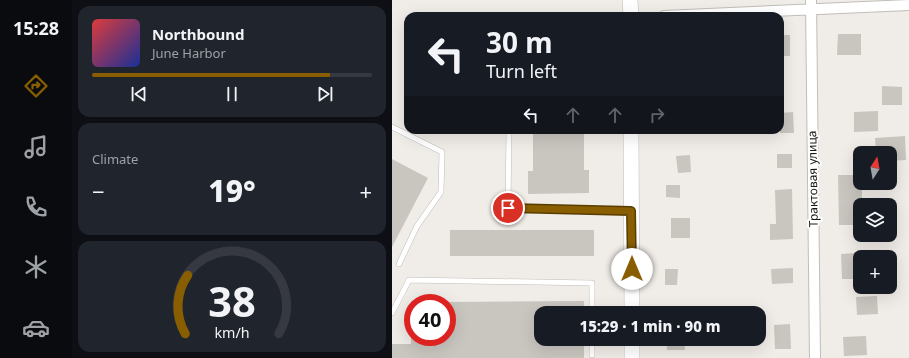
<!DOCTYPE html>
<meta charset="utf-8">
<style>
:root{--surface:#171b24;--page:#20242c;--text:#f1f3f6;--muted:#9ea1a6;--line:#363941;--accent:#895e00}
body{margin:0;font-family:"Noto Sans",sans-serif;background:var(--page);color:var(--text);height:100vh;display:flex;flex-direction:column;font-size:15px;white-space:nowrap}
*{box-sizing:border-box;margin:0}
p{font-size:13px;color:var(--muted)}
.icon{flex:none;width:22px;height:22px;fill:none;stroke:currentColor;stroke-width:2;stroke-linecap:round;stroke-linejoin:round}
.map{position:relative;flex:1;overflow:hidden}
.drawer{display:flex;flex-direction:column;gap:6px;padding:6px;background:#0d0f14;width:320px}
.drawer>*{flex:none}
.guide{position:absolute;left:12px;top:12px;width:380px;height:122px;border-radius:12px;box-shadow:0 4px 16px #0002;background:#171b24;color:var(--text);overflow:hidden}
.needle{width:26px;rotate:11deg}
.tools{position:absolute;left:461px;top:146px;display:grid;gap:8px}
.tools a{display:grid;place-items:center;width:44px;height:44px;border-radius:8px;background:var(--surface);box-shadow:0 4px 16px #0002;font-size:20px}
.speed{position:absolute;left:12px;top:294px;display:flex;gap:8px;font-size:20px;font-weight:700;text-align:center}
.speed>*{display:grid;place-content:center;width:52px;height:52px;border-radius:50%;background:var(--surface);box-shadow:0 4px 16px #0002;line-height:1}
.speed .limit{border:6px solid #d22;background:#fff;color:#111}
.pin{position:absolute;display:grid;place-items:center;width:34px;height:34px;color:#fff;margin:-17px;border:2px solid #fff;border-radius:50%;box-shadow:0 1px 4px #0007}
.me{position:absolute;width:44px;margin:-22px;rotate:0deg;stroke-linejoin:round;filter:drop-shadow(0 0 3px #0008)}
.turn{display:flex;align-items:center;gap:14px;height:84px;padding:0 16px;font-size:18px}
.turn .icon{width:52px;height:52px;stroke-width:2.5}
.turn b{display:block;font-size:28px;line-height:34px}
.lanes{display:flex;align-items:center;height:38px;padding:0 16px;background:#0003;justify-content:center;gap:20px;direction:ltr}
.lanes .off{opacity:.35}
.big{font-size:30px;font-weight:800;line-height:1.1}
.drawer .widget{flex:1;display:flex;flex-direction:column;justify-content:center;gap:6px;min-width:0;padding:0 14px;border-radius:12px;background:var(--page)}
.drawer .dial{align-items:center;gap:0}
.dial svg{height:104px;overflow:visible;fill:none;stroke:var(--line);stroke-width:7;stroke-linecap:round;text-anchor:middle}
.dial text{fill:var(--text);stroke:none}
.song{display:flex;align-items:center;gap:12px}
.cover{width:48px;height:48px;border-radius:6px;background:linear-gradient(135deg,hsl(0 70% 55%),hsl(230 70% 35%))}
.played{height:4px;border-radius:2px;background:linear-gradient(90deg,var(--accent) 85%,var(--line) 85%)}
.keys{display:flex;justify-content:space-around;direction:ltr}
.heat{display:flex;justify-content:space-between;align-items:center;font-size:22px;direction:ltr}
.trip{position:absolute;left:142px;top:306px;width:232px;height:40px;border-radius:12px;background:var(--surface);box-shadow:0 4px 16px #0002;font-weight:800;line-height:40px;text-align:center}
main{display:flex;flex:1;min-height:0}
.dock{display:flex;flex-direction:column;width:72px;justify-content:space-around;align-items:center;background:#090b0e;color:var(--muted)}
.dock .icon{width:28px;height:28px}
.dock .on{color:var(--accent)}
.dock b{font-size:18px;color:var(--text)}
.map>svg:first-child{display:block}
</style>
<main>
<nav class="dock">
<b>15:28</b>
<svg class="icon on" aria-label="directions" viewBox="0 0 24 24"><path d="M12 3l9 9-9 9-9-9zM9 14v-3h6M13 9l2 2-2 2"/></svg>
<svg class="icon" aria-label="music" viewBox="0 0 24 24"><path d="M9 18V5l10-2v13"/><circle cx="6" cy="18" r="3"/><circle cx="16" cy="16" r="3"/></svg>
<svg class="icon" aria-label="phone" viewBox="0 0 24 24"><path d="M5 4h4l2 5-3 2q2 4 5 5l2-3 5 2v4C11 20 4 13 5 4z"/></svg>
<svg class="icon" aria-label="climate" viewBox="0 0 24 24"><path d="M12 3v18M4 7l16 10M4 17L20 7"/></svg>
<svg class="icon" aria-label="car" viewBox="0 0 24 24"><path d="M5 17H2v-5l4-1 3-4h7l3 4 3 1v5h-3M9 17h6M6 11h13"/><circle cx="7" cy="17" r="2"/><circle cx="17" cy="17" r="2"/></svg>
</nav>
<section class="drawer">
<div class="widget">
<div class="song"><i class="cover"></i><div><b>Northbound</b><p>June Harbor</p></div></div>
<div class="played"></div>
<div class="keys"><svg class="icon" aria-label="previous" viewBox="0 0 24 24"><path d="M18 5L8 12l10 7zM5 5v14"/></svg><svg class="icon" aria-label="pause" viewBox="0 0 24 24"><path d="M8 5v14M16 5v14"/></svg><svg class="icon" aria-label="next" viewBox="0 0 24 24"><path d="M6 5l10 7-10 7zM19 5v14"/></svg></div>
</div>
<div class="widget"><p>Climate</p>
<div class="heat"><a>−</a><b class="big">19°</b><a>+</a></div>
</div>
<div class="widget dial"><svg viewBox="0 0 100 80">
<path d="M14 69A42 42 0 1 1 86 69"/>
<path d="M14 69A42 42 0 0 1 16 24" stroke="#895e00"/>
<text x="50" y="56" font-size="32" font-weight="700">38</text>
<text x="50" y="72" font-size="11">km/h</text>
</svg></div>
</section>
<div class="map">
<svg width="517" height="358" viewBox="0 0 517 358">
<rect width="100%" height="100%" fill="#f0ece7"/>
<path fill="#c9c5bf" d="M446,34H469V55H445Z
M388,35H398V56H388Z
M490,86L510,87V105H490Z
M486,111V131L462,132V112Z
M401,112L402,133H388V113Z
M141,130H192V170H197V193L136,194V171H141Z
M513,136L514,160L498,161V153H484L483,138Z
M385,154H400V168H385Z
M298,155L299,172L286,173L284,156Z
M0,159L36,178L0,247Z
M446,175H468V183H470V200H465V225H447Z
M274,185H288V198L274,197Z
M400,189L401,239L378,240V224H384L383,190Z
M279,218H298V238H279Z
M58,230H202V256H58Z
M463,253V279H450L449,254Z
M401,268V283L380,284L379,269Z
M273,269H286L285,285H273Z
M485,296L486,314L465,315L464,297Z
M192,301V313H149V339H192V358H0V344H19V337H55V302Z
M398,324L399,349H383L382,325Z
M474,336L475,355L452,356L451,337Z
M274,339H292L293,350H275Z"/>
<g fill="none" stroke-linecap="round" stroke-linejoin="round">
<g stroke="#c1beb8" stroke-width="6">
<path id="lane" d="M0,127L50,152L49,192L25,226L7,264
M117,130L116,208L238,211
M0,313L17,280L200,283V313
M200,339V355"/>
</g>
<g stroke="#c1beb8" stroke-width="12">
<path id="street" d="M419,0L423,358
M272,16L517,5"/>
</g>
<g stroke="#c1beb8" stroke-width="16">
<path id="secondary" d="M238,0L239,16
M239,130L240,313
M240,339V358"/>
</g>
<use href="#lane" stroke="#fff" stroke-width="5"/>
<use href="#street" stroke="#fff" stroke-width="10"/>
<use href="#secondary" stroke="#fff" stroke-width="15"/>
</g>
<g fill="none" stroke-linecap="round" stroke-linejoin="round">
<g stroke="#593d00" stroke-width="10">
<path id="route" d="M116,208L239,211L240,269"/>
</g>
<use href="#route" stroke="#895e00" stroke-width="7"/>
</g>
<g text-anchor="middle" stroke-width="4" stroke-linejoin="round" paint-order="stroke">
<g font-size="12" fill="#191816" stroke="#fff">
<text transform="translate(421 179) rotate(-91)" y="4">Трактовая улица</text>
</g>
</g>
</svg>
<div class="tools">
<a><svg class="needle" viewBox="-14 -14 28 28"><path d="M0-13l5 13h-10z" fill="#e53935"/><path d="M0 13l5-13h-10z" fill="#9ea1a6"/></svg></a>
<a><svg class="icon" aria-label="layers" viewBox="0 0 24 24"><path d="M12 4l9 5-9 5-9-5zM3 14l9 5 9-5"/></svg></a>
<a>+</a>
</div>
<div class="speed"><div class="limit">40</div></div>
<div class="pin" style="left:116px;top:208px;background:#d93025"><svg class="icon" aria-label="arrive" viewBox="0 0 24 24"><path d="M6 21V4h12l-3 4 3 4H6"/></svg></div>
<svg class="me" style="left:240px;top:269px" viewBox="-20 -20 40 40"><circle r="19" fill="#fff"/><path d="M0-13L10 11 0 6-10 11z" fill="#895e00"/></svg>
<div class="trip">15:29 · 1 min · 90 m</div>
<div class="guide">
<div class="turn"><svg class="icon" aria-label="left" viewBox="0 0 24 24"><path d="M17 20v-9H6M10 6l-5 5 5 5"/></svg><div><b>30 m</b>Turn left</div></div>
<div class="lanes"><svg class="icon" aria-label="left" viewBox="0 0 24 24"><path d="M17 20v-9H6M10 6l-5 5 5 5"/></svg><svg class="icon off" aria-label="ahead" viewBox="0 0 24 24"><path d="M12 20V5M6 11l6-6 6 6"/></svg><svg class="icon off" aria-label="ahead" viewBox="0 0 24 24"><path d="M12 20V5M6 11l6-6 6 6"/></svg><svg class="icon off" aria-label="right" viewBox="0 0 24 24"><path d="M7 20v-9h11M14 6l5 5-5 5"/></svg></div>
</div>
</div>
</main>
